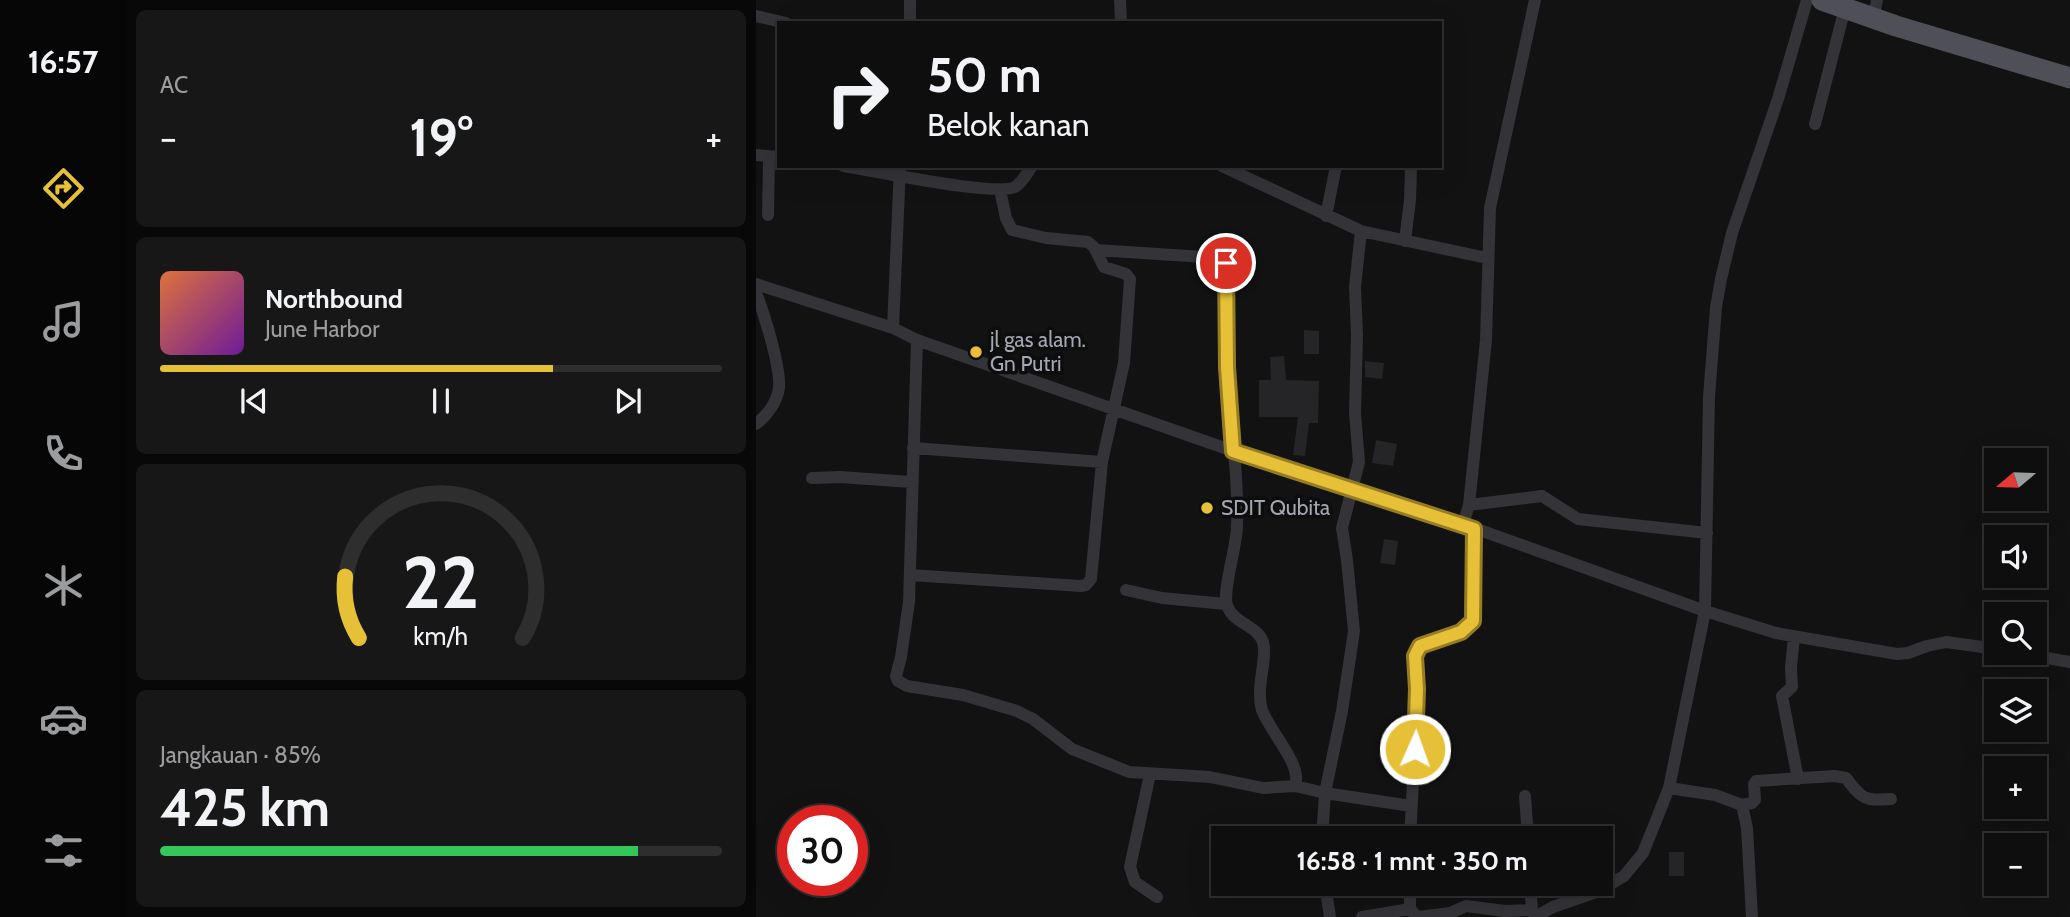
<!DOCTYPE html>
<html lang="id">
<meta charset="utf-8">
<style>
:root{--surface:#0e0e0e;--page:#171717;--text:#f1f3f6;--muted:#9b9c9e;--line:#2e2e2e;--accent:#e6c137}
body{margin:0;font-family:Cabin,sans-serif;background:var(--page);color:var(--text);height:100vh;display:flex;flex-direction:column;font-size:26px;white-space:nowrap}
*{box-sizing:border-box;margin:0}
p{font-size:23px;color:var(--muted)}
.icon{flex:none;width:38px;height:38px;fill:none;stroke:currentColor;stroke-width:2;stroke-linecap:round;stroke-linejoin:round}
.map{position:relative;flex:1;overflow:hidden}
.drawer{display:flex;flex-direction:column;gap:10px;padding:10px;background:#080808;width:630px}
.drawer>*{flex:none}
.hud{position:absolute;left:21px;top:21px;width:665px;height:147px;border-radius:0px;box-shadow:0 7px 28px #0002,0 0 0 2px var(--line);background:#0e0e0e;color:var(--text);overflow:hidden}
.needle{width:46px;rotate:251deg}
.fabs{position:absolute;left:1228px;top:448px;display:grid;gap:14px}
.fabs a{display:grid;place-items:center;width:63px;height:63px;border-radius:0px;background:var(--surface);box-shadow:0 7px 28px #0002,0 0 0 2px var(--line);font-size:35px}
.speed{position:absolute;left:21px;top:805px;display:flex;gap:14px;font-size:35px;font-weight:700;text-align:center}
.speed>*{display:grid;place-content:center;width:91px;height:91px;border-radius:50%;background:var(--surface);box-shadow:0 7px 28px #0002,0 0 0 2px var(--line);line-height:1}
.speed .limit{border:10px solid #d22;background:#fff;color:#111}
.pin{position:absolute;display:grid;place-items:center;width:60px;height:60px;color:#fff;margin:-30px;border:4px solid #fff;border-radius:50%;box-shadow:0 2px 7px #0007}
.me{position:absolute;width:77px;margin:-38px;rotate:2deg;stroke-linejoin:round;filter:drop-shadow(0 0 5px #0008)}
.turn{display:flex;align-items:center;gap:24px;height:147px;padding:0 35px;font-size:32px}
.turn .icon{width:91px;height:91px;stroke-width:2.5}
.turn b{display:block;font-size:49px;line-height:60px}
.big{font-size:52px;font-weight:700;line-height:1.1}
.drawer .tile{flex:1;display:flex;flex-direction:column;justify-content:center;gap:10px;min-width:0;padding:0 24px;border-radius:10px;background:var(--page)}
.drawer .dial{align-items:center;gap:0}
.dial svg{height:182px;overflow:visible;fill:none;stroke:var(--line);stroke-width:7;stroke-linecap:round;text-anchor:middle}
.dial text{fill:var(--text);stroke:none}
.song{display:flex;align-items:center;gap:21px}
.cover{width:84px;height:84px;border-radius:10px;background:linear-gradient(135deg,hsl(20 70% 55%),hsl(280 70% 35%))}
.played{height:7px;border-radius:4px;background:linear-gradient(90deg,var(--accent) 70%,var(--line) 70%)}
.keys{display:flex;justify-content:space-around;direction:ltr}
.heat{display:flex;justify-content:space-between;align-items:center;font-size:38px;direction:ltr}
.charge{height:10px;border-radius:5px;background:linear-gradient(90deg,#34c759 85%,var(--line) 0)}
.trip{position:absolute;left:455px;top:826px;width:402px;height:70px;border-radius:0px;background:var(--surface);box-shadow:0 7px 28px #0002,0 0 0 2px var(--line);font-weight:700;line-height:70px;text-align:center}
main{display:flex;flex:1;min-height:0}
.tab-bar{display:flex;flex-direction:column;width:126px;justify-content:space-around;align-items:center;background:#060606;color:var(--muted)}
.tab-bar .icon{width:49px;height:49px}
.tab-bar .on{color:var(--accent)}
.tab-bar b{font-size:32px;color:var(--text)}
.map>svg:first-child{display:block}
</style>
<main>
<nav class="tab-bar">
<b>16:57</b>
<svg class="icon on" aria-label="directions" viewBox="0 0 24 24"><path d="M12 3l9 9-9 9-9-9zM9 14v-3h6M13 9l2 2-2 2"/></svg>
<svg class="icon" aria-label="music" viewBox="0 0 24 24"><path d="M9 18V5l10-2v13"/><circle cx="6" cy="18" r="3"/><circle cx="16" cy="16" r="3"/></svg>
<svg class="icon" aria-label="phone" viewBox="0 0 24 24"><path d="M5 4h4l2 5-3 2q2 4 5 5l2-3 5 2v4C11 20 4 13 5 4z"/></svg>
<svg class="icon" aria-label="climate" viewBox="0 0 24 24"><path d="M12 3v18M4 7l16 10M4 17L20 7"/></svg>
<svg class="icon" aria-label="car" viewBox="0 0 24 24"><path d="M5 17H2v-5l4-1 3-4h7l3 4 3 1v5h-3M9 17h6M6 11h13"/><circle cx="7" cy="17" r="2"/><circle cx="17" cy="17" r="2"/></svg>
<svg class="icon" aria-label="filters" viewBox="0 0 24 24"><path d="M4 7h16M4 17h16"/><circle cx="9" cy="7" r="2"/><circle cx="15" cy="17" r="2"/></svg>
</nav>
<section class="drawer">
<div class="tile"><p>AC</p>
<div class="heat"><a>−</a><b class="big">19°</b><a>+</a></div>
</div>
<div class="tile">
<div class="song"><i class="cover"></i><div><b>Northbound</b><p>June Harbor</p></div></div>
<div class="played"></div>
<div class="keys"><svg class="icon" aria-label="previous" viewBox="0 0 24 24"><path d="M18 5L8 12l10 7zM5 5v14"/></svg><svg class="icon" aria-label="pause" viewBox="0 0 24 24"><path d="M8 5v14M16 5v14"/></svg><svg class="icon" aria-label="next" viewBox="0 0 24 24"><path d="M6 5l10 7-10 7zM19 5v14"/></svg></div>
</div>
<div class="tile dial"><svg viewBox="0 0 100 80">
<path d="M14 69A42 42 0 1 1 86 69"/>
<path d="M14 69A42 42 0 0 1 8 42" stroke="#e6c137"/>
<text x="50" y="56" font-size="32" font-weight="700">22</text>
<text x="50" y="72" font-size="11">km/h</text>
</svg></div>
<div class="tile"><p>Jangkauan · 85%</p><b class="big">425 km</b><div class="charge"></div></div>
</section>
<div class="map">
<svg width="1314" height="917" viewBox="0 0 1314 917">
<rect width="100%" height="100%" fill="#121213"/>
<path fill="#252527" d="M548,330L563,331V354H548Z
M528,356L530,380L563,381L562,423H553L549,456L537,455L542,417H503V380H515L514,357Z
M609,361L628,363L626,379L609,377Z
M620,440L641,444L637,466L616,463Z
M628,539L642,541L639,565L624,563Z
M913,852H928V876H913Z"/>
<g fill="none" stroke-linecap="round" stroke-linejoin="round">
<path stroke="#333338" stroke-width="12" d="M364,0L365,23
M0,16L30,23
M1117,19L1121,0
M154,23V0
M1059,124L1089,8
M0,155L23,157
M87,166C116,170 239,197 259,187C266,183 271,173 276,166
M466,166L605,231L731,258
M12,215L13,157
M570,216L580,166
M649,241L654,200L655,166
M0,284L137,328L161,340L477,451L707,524L949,611L1020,633L1141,654L1152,653L1171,646L1190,642L1241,649
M0,293C8,313 25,368 23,388C21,402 11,416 0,424
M137,328L144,166
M161,340L153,602L145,657L140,676L142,681L151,686L207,695L261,711L277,719L316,749L373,772L454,777L507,788L539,786C547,765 514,732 506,710C499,687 512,659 507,642C501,625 476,623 471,605C466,591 481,546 481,526C483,474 473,420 471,367C469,332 473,296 469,261L464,258L340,250
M157,448L346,462
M56,478L84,477L155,482
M713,505L786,496L822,519L951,533
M707,524L713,505L730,340L734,208L779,0
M154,575L325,586L330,585L335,579L346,462L368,363L374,279L370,274L348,267L338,247L332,242L290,238L256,230L250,218L244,190
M370,590L406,598L470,604
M1038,637L1035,667L1036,687L1026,696L1042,779
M1263,653L1314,662
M394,774L374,867L379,882L401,897
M539,786L569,793L655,806
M913,788L959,795L986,805L991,828L996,917
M769,796L772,838
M986,805L996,803L999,800L998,784L1000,781L1078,776L1090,778C1106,799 1108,801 1135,799
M566,838L569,793L586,711L598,631L591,560L586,528L603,462L599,413L601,335L599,287L605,231
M654,838L661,707L659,656L664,647L705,632L717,621L718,529
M569,884L574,917
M774,884L776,910L779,916
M654,909V884
M606,917L654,909L661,917
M662,917L694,913L710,906L749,911L776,910
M779,917L797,907L843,891L868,876L887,853L913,788L949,611L953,397L960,307L965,279L976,233L1022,99L1051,0"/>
<path stroke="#4f5057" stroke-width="21" d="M1066,0L1140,26L1314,78"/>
</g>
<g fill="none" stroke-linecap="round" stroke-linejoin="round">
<g stroke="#967d24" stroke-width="18">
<path id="route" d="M470,263L471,367L477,451L718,529L717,621L705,632L664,646L659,656L661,689L659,749"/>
</g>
<use href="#route" stroke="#e6c137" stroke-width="12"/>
</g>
<g fill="#e6c137" stroke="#0d0d0e" stroke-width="2.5">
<circle cx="220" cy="352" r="7"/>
<circle cx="451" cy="508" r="7"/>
</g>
<g text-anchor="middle" stroke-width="7" stroke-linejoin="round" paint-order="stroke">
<g font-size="21" fill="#a4a7b3" stroke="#0d0d0e" text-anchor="start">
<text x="234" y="347">jl gas alam.<tspan x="234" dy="24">Gn Putri</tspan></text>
<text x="465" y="515">SDIT Qubita</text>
</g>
</g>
</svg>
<div class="fabs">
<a><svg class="needle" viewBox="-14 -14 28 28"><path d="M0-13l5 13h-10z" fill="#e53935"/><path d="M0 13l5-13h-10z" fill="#9b9c9e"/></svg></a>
<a><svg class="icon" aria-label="sound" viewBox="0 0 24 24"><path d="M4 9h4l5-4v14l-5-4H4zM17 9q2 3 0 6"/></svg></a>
<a><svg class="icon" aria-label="search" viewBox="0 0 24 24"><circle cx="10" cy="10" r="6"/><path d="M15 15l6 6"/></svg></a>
<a><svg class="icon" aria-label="layers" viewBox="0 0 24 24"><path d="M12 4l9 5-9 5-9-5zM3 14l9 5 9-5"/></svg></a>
<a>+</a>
<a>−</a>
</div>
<div class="speed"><div class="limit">30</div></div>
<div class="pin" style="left:470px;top:263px;background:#d93025"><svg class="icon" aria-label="arrive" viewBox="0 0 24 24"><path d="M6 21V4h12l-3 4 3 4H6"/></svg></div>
<svg class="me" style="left:659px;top:749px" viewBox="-20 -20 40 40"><circle r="17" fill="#e6c137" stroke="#fff" stroke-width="3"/><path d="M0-11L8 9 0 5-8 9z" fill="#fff"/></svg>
<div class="trip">16:58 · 1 mnt · 350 m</div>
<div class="hud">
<div class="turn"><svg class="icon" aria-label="right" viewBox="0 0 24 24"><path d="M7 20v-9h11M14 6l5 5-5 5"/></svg><div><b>50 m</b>Belok kanan</div></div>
</div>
</div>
</main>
